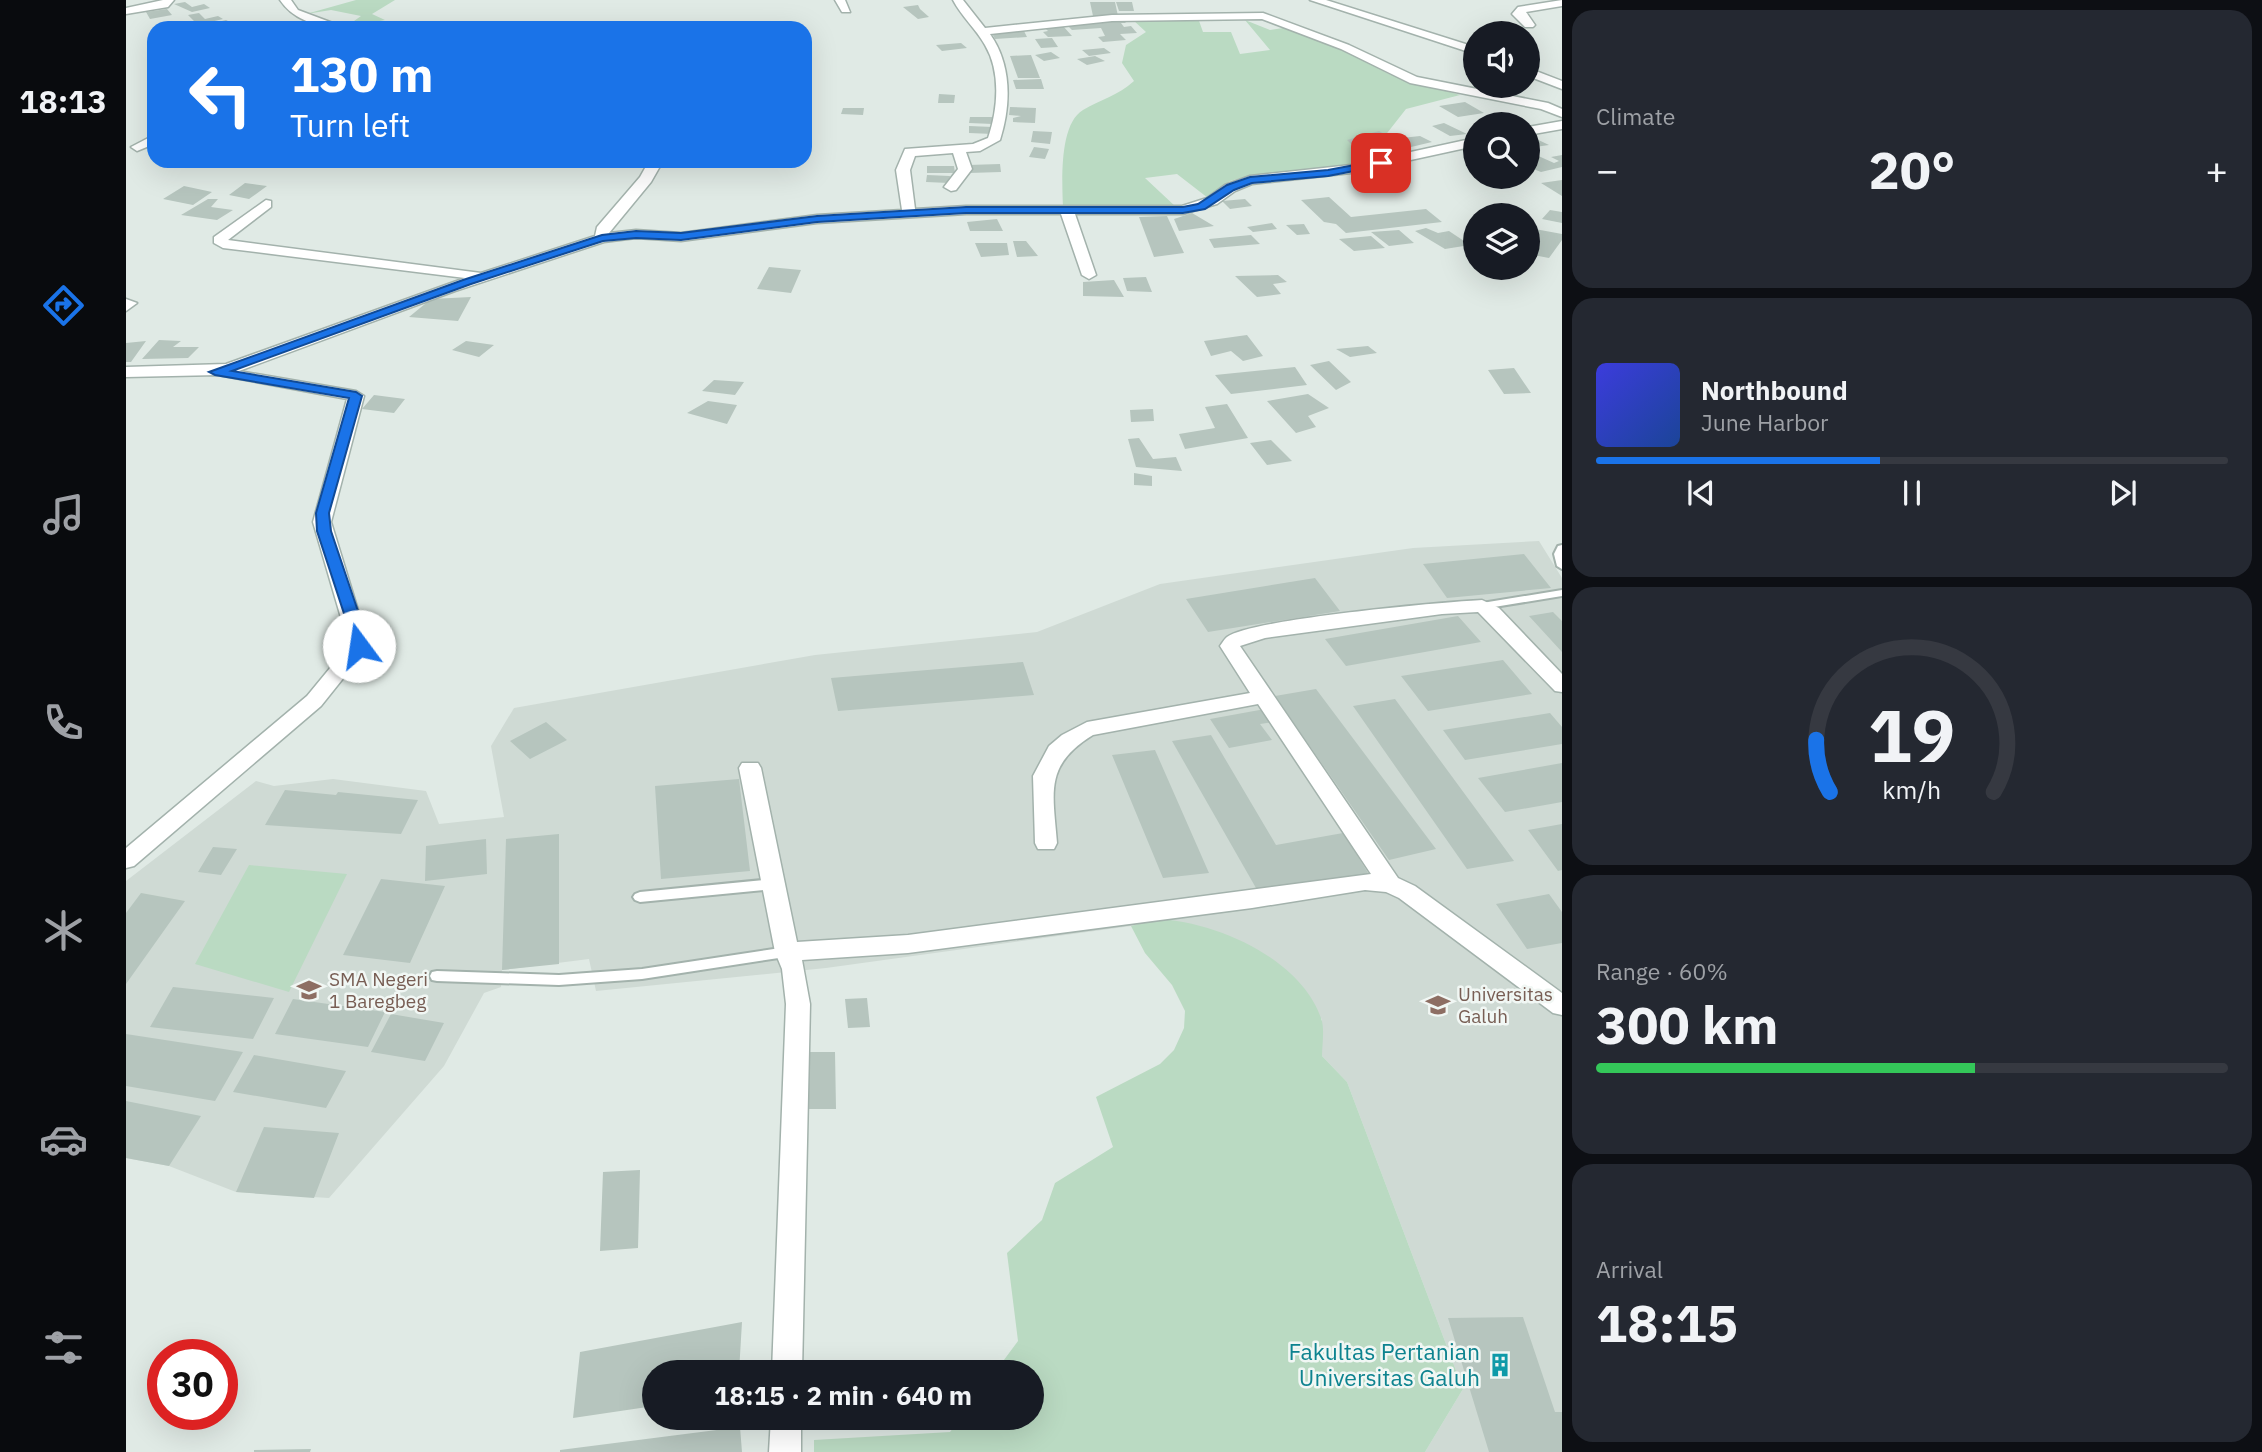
<!DOCTYPE html>
<meta charset="utf-8">
<style>
:root{--surface:#171b24;--page:#242831;--text:#f1f3f6;--muted:#9ea1a6;--line:#363941;--accent:#1a73e8}
body{margin:0;font-family:"IBM Plex Sans",sans-serif;background:var(--page);color:var(--text);height:100vh;display:flex;flex-direction:column;font-size:26px;white-space:nowrap}
*{box-sizing:border-box;margin:0}
p{font-size:23px;color:var(--muted)}
.icon{flex:none;width:38px;height:38px;fill:none;stroke:currentColor;stroke-width:2;stroke-linecap:round;stroke-linejoin:round}
.map{position:relative;flex:1;overflow:hidden}
.drawer{display:flex;flex-direction:column;gap:10px;padding:10px;background:#0d0f14;width:700px}
.drawer>*{flex:none}
.top-card{position:absolute;left:21px;top:21px;width:665px;height:147px;border-radius:21px;box-shadow:0 7px 28px #0002;background:#1a73e8;color:#fff;overflow:hidden}
.tools{position:absolute;left:1337px;top:21px;display:grid;gap:14px}
.tools a{display:grid;place-items:center;width:77px;height:77px;border-radius:50%;background:var(--surface);box-shadow:0 7px 28px #0002;font-size:35px}
.speed{position:absolute;left:21px;top:1339px;display:flex;gap:14px;font-size:35px;font-weight:700;text-align:center}
.speed>*{display:grid;place-content:center;width:91px;height:91px;border-radius:50%;background:var(--surface);box-shadow:0 7px 28px #0002;line-height:1}
.speed .limit{border:10px solid #d22;background:#fff;color:#111}
.pin{position:absolute;display:grid;place-items:center;width:60px;height:60px;color:#fff;margin:-30px;border-radius:14px;box-shadow:0 4px 10px #0006}
.me{position:absolute;width:77px;margin:-38px;rotate:346deg;stroke-linejoin:round;filter:drop-shadow(0 0 5px #0008)}
.turn{display:flex;align-items:center;gap:24px;height:147px;padding:0 28px;font-size:32px}
.turn .icon{width:91px;height:91px;stroke-width:2.5}
.turn b{display:block;font-size:49px;line-height:60px}
.big{font-size:52px;font-weight:800;line-height:1.1}
.drawer .widget{flex:1;display:flex;flex-direction:column;justify-content:center;gap:10px;min-width:0;padding:0 24px;border-radius:21px;background:var(--page)}
.drawer .dial{align-items:center;gap:0}
.dial svg{height:182px;overflow:visible;fill:none;stroke:var(--line);stroke-width:7;stroke-linecap:round;text-anchor:middle}
.dial text{fill:var(--text);stroke:none}
.song{display:flex;align-items:center;gap:21px}
.cover{width:84px;height:84px;border-radius:10px;background:linear-gradient(135deg,hsl(240 70% 55%),hsl(220 70% 35%))}
.played{height:7px;border-radius:4px;background:linear-gradient(90deg,var(--accent) 45%,var(--line) 45%)}
.keys{display:flex;justify-content:space-around;direction:ltr}
.heat{display:flex;justify-content:space-between;align-items:center;font-size:38px;direction:ltr}
.charge{height:10px;border-radius:5px;background:linear-gradient(90deg,#34c759 60%,var(--line) 0)}
.trip{position:absolute;left:516px;top:1360px;width:402px;height:70px;border-radius:35px;background:var(--surface);box-shadow:0 7px 28px #0002;font-weight:800;line-height:70px;text-align:center}
main{display:flex;flex:1;min-height:0}
.menu{display:flex;flex-direction:column;width:126px;justify-content:space-around;align-items:center;background:#090b0e;color:var(--muted)}
.menu .icon{width:49px;height:49px}
.menu .on{color:var(--accent)}
.menu b{font-size:32px;color:var(--text)}
.map>svg:first-child{display:block}
</style>
<main>
<nav class="menu">
<b>18:13</b>
<svg class="icon on" aria-label="directions" viewBox="0 0 24 24"><path d="M12 3l9 9-9 9-9-9zM9 14v-3h6M13 9l2 2-2 2"/></svg>
<svg class="icon" aria-label="music" viewBox="0 0 24 24"><path d="M9 18V5l10-2v13"/><circle cx="6" cy="18" r="3"/><circle cx="16" cy="16" r="3"/></svg>
<svg class="icon" aria-label="phone" viewBox="0 0 24 24"><path d="M5 4h4l2 5-3 2q2 4 5 5l2-3 5 2v4C11 20 4 13 5 4z"/></svg>
<svg class="icon" aria-label="climate" viewBox="0 0 24 24"><path d="M12 3v18M4 7l16 10M4 17L20 7"/></svg>
<svg class="icon" aria-label="car" viewBox="0 0 24 24"><path d="M5 17H2v-5l4-1 3-4h7l3 4 3 1v5h-3M9 17h6M6 11h13"/><circle cx="7" cy="17" r="2"/><circle cx="17" cy="17" r="2"/></svg>
<svg class="icon" aria-label="filters" viewBox="0 0 24 24"><path d="M4 7h16M4 17h16"/><circle cx="9" cy="7" r="2"/><circle cx="15" cy="17" r="2"/></svg>
</nav>
<div class="map">
<svg width="1436" height="1452" viewBox="0 0 1436 1452">
<rect width="100%" height="100%" fill="#e0eae5"/>
<path fill="#cfdad4" d="M1413,541L1436,578V1452H1299L1337,1389L1221,1082L1196,1056V1019L1030,919L1005,926L700,968L470,991L463,959L376,970L375,987L358,993L318,1066L203,1198L110,1192L43,1166L0,1158V881L130,781L148,786L207,779L300,791L313,824L378,817L365,746L388,708L689,655L911,632L1034,584L1287,548Z"/>
<path fill="#badac2" d="M230,0H269L246,14L259,20C248,22 238,25 228,21L235,16L205,10L180,14Z
M1072,18L1077,32H1105L1114,54L1144,50L1119,20L1144,30L1157,28L1213,48L1263,74L1334,95L1280,109L1258,137L1241,139L1253,159L1184,172L1122,176L1104,181L1082,198L1051,174L1019,178L1050,207H937C936,182 933,124 957,110C975,99 992,96 1008,81L996,63L1000,45L1020,32L1006,19Z
M123,865L221,874L163,992L69,964Z
M1030,919C1089,921 1174,958 1195,1018C1199,1028 1196,1045 1196,1056L1221,1082L1337,1389L1299,1452H688V1440L824,1432L835,1418H906V1372H869L892,1341L881,1253L916,1220L929,1183L987,1147L970,1097L1034,1064L1048,1050L1058,1028L1059,1011L1046,985L1019,953L1005,926Z"/>
<path fill="#b6c5be" d="M59,2L66,7L78,4L84,8L66,12L48,4Z
M964,2H989L992,16H967Z
M990,2H1006L1008,11H993Z
M792,5L794,9L803,17L792,19L777,7Z
M41,9L46,15L24,19L20,12Z
M73,13L79,19L92,16L97,19L72,25L62,15Z
M996,19L1000,23H995L998,27L1005,26L1011,33L994,34L1000,40L977,42L972,37L979,36L975,28L946,30L941,25Z
M100,20L106,23L88,28L75,26Z
M258,22L269,27L231,28L246,23Z
M937,26L946,36L922,37L917,32L922,31L918,27Z
M898,31L901,37L869,39L866,33Z
M926,38L932,47L915,48L909,39Z
M835,43L841,48L816,51L810,45Z
M978,48L985,53L963,56L956,50Z
M925,52L934,58L918,61L909,55Z
M905,55L914,78H892L884,56Z
M969,56L979,61L961,65L951,59Z
M915,79L918,89H890L887,80Z
M813,94L829,95L828,103H812Z
M1339,102L1358,113L1332,117L1313,106Z
M884,107L910,108L909,123L887,122V118L895,116L883,115Z
M717,108H738L737,115L715,114Z
M844,117H868L867,124L843,123Z
M1318,123L1341,134L1324,136L1306,126Z
M843,126L867,127V134L843,133Z
M907,131L926,132L924,144L905,142Z
M1253,131L1267,139L1294,136L1306,142L1239,158L1221,140Z
M1402,135L1423,145L1402,148Z
M908,147L923,149L919,159L903,157Z
M1408,154L1428,163L1433,161L1425,157L1436,155V167L1415,172L1402,167V155Z
M874,164L875,172L843,173L842,165Z
M801,166H828L829,173H801Z
M801,175L824,176L823,183L800,182Z
M1436,180V196L1415,183Z
M119,183L141,186L123,199L103,195Z
M58,186L86,192L67,205L37,199Z
M1203,197L1225,217L1300,209L1316,222L1220,233L1210,224L1198,222L1175,200Z
M82,199H92L85,207L107,210L91,220L55,215Z
M1119,199L1126,206L1104,209L1096,201Z
M1424,210L1436,212V223L1416,219Z
M1066,213L1088,226L1053,231L1048,219Z
M1041,216L1058,253L1028,257L1013,217Z
M871,219L877,231H844L841,222Z
M1146,223L1151,229L1127,232L1121,227Z
M1178,224L1184,234L1171,235L1160,225Z
M1300,228L1312,233L1323,231L1344,245L1319,249L1289,231Z
M1409,229L1436,234V240L1423,258L1402,254V238Z
M1273,230L1288,243L1263,246L1245,232Z
M1125,235L1134,244L1088,248L1083,239Z
M1245,236L1259,248L1228,251L1213,239Z
M887,241H900L912,256L891,257Z
M849,243H881L883,255L855,257Z
M643,267L675,270L665,293L631,289Z
M1152,275L1161,282L1147,284L1155,294L1131,297L1109,276Z
M1020,277L1026,292L1001,291L997,278Z
M988,280L998,297L957,296V282Z
M345,297L332,321L283,317L305,299Z
M1121,335L1137,356L1117,361L1105,351L1085,356L1078,341Z
M33,340L55,341L47,347H73L62,358L16,359Z
M20,341L5,362H0V343Z
M340,341L368,345L353,357L326,350Z
M1242,346L1251,353L1224,357L1210,349Z
M1203,361L1225,382L1210,390L1184,365Z
M1169,367L1181,385L1105,394L1089,375Z
M1388,368L1405,393L1378,394L1362,370Z
M588,380L618,382L609,395L576,391Z
M1182,394L1203,408L1182,416L1190,427L1170,433L1141,401Z
M248,395L279,399L268,413L236,409Z
M582,401L611,405L601,424L561,413Z
M1101,404L1122,438L1059,449L1053,434L1089,428L1079,407Z
M1027,409L1028,421L1005,422L1004,410Z
M1013,438L1027,459L1050,457L1056,471L1010,467L1002,439Z
M1145,440L1166,461L1141,465L1124,443Z
M1008,473L1026,476V486L1008,485Z
M1398,554L1425,588L1321,598L1297,564Z
M1189,578L1214,611L1082,632L1060,599Z
M1427,612L1436,621V652L1403,616Z
M1332,616L1355,642L1220,666L1199,639Z
M1377,660L1406,694L1302,711L1275,676Z
M897,662L908,695L712,711L705,678Z
M1190,689L1310,849L1263,860L1149,696Z
M1269,699L1388,861L1341,869L1227,706Z
M1139,709L1148,722L1134,724L1146,740L1103,748L1084,719Z
M1424,713L1436,727V744L1339,760L1317,730Z
M420,722L441,740L404,759L384,741Z
M1085,735L1150,845L1217,833L1244,876L1134,895L1046,741Z
M1029,750L1083,873L1037,878L986,755Z
M1436,763V802L1379,812L1352,778Z
M613,779L624,871L535,879L529,786Z
M159,790L210,795L212,792L292,800L275,834L139,825Z
M1436,824V870L1432,871L1402,830Z
M433,834V964L376,970L380,839Z
M360,839L361,874L299,881L300,846Z
M87,847L111,849L95,875L72,872Z
M255,879L319,886L284,963L217,955Z
M15,893L59,901L0,984V913Z
M1423,894L1436,912V943L1401,949L1370,904Z
M47,987L148,998L127,1039L24,1027Z
M741,998L744,1027L722,1028L719,999Z
M167,999L259,1012L242,1047L149,1034Z
M265,1014L318,1023L299,1061L245,1052Z
M0,1034L117,1052L89,1101L0,1086Z
M680,1052H709L710,1109H682Z
M128,1055L220,1071L200,1108L107,1092Z
M0,1101L75,1116L43,1166L0,1158Z
M138,1127L213,1133L188,1198L110,1192Z
M514,1170L512,1248L474,1251L477,1172Z
M1397,1317L1429,1412H1436V1452H1363L1322,1318Z
M616,1322L613,1372H528V1406L447,1418L454,1352Z
M614,1427L616,1452H434V1450Z
M185,1449L184,1452H128V1450Z"/>
<g fill="none" stroke-linecap="round" stroke-linejoin="round">
<g stroke="#a3b2ac" stroke-width="4">
<path id="lane" d="M1436,545V569L1431,566L1428,554L1432,546Z
M1436,590V596L1356,609L1350,606L1356,603Z
M647,879L652,881L654,884L652,887L647,889L514,902L509,900L507,897L509,894L514,892Z
M661,947L666,948L668,952L666,956L516,979L433,985L311,981L306,980L304,976L306,972L311,971L433,975L516,969Z"/>
</g>
<g stroke="#a3b2ac" stroke-width="3">
<path id="street" d="M37,0H48L42,7L0,14V8Z
M154,0H165L172,10L220,28C194,28 168,21 154,0Z
M709,0H719L724,12H716Z
M827,0H837L859,28L986,15L1137,13L1223,45L1291,77L1422,103L1436,109V117L1415,109L1284,83L1215,49L1136,19L986,21L864,34C886,65 885,105 874,140L854,151L840,152L846,169L830,190L825,191L818,187L832,169L827,153L789,156L784,170L789,209L840,206H1056L1081,198L1099,185L1124,176L1225,165L1349,138V146L1225,173L1126,184L1109,191L1091,204L1057,214H949L970,275L963,279L956,275L935,214H840L691,223L555,241L510,238L478,242L329,291L113,371L230,391L238,396L205,522L243,646L195,706L8,866L0,868V848L181,696L223,645L187,522L221,399L92,375L0,377V367L100,364L339,278L97,248L88,243V237L140,200L145,201V207L102,240L355,273L469,236L471,227L514,177L523,161H537L525,182L483,233L510,230L555,233L691,215L776,210L770,170L779,149L847,144L862,138C872,109 875,72 859,45C850,29 836,17 827,0Z
M1184,0H1200L1349,47V54Z
M1436,0V6L1400,12L1409,25L1407,27H1399L1386,14L1392,7Z
M1402,68L1436,81V89L1402,76Z
M1436,121V129L1402,135V127Z
M28,135V144L11,151L5,147Z
M0,299L11,303L0,311Z
M1356,600L1373,608L1436,674V692L1429,691L1352,612L1316,614L1139,638L1114,646L1272,878L1289,886L1436,993V1015L1427,1013L1273,898L1260,892L1239,890L1126,908L782,953L676,960L684,1004L676,1372H646L660,1004L656,969L649,952L613,768L616,763H632L635,768L671,942L782,935L1245,874L1132,704L967,735C918,765 927,792 931,843L928,849H912L909,843L907,776L923,746L936,735L961,722L1124,693L1094,646C1095,645 1099,638 1101,637C1125,619 1316,602 1356,600Z
M645,1418H675V1452H643Z"/>
</g>
<use href="#lane" fill="#fff" fill-rule="evenodd"/>
<use href="#street" fill="#fff" fill-rule="evenodd"/>
</g>
<path fill="#1a73e8" stroke="#114b97" stroke-width="2" d="M1255,160L1259,165L1202,176L1126,183L1108,190L1079,209L1057,213H840L691,222L555,240L510,238L477,241L345,284L106,371L230,392L236,396L203,513L205,531L241,638V646L233,650L226,646V638L191,531L190,513L223,398L89,375L83,372L337,280L476,235L510,231L555,233L691,216L840,207H1057L1072,204L1101,185L1124,177L1202,170Z"/>
<defs>
<g id="school-bare" transform="scale(1.89)"><path d="M0-5L7-2L0 1L-7-2ZM-4 1L0 2.5L4 1V4Q0 6-4 4Z" fill="#8d6e63" stroke="#f1f7f4" stroke-width="2.5" paint-order="stroke"/></g>
<g id="university-bare" transform="scale(1.89)"><path d="M0-5L7-2L0 1L-7-2ZM-4 1L0 2.5L4 1V4Q0 6-4 4Z" fill="#8d6e63" stroke="#f1f7f4" stroke-width="2.5" paint-order="stroke"/></g>
<g id="building-bare" transform="scale(1.89)"><path d="M-4-6H4V6H1V3H-1V6H-4ZM-2.5-4.3h1.7v1.8h-1.7ZM.8-4.3h1.7v1.8H.8ZM-2.5-1h1.7V.8h-1.7ZM.8-1h1.7V.8H.8Z" fill="#0f9aa8" stroke="#f1f7f4" stroke-width="2.5" paint-order="stroke"/></g>
</defs>
<g fill-rule="evenodd">
<use href="#school-bare" x="183" y="990"/>
<use href="#university-bare" x="1312" y="1005"/>
<use href="#building-bare" x="1374" y="1365"/>
</g>
<g text-anchor="middle" stroke-width="5" stroke-linejoin="round" paint-order="stroke">
<g font-size="19" fill="#785e54" stroke="#f1f7f4" text-anchor="start">
<text x="203" y="986">SMA Negeri<tspan x="203" dy="22">1 Baregbeg</tspan></text>
<text x="1332" y="1001">Universitas<tspan x="1332" dy="22">Galuh</tspan></text>
</g>
<g font-size="23" fill="#0d838f" stroke="#f1f7f4" text-anchor="end">
<text x="1354" y="1360">Fakultas Pertanian<tspan x="1354" dy="26">Universitas Galuh</tspan></text>
</g>
</g>
</svg>
<div class="tools">
<a><svg class="icon" aria-label="sound" viewBox="0 0 24 24"><path d="M4 9h4l5-4v14l-5-4H4zM17 9q2 3 0 6"/></svg></a>
<a><svg class="icon" aria-label="search" viewBox="0 0 24 24"><circle cx="10" cy="10" r="6"/><path d="M15 15l6 6"/></svg></a>
<a><svg class="icon" aria-label="layers" viewBox="0 0 24 24"><path d="M12 4l9 5-9 5-9-5zM3 14l9 5 9-5"/></svg></a>
</div>
<div class="speed"><div class="limit">30</div></div>
<div class="pin" style="left:1255px;top:163px;background:#d93025"><svg class="icon" aria-label="arrive" viewBox="0 0 24 24"><path d="M6 21V4h12l-3 4 3 4H6"/></svg></div>
<svg class="me" style="left:233px;top:646px" viewBox="-20 -20 40 40"><circle r="19" fill="#fff"/><path d="M0-13L10 11 0 6-10 11z" fill="#1a73e8"/></svg>
<div class="trip">18:15 · 2 min · 640 m</div>
<div class="top-card">
<div class="turn"><svg class="icon" aria-label="left" viewBox="0 0 24 24"><path d="M17 20v-9H6M10 6l-5 5 5 5"/></svg><div><b>130 m</b>Turn left</div></div>
</div>
</div>
<section class="drawer">
<div class="widget"><p>Climate</p>
<div class="heat"><a>−</a><b class="big">20°</b><a>+</a></div>
</div>
<div class="widget">
<div class="song"><i class="cover"></i><div><b>Northbound</b><p>June Harbor</p></div></div>
<div class="played"></div>
<div class="keys"><svg class="icon" aria-label="previous" viewBox="0 0 24 24"><path d="M18 5L8 12l10 7zM5 5v14"/></svg><svg class="icon" aria-label="pause" viewBox="0 0 24 24"><path d="M8 5v14M16 5v14"/></svg><svg class="icon" aria-label="next" viewBox="0 0 24 24"><path d="M6 5l10 7-10 7zM19 5v14"/></svg></div>
</div>
<div class="widget dial"><svg viewBox="0 0 100 80">
<path d="M14 69A42 42 0 1 1 86 69"/>
<path d="M14 69A42 42 0 0 1 8 46" stroke="#1a73e8"/>
<text x="50" y="56" font-size="32" font-weight="700">19</text>
<text x="50" y="72" font-size="11">km/h</text>
</svg></div>
<div class="widget"><p>Range · 60%</p><b class="big">300 km</b><div class="charge"></div></div>
<div class="widget"><p>Arrival</p><b class="big">18:15</b></div>
</section>
</main>
